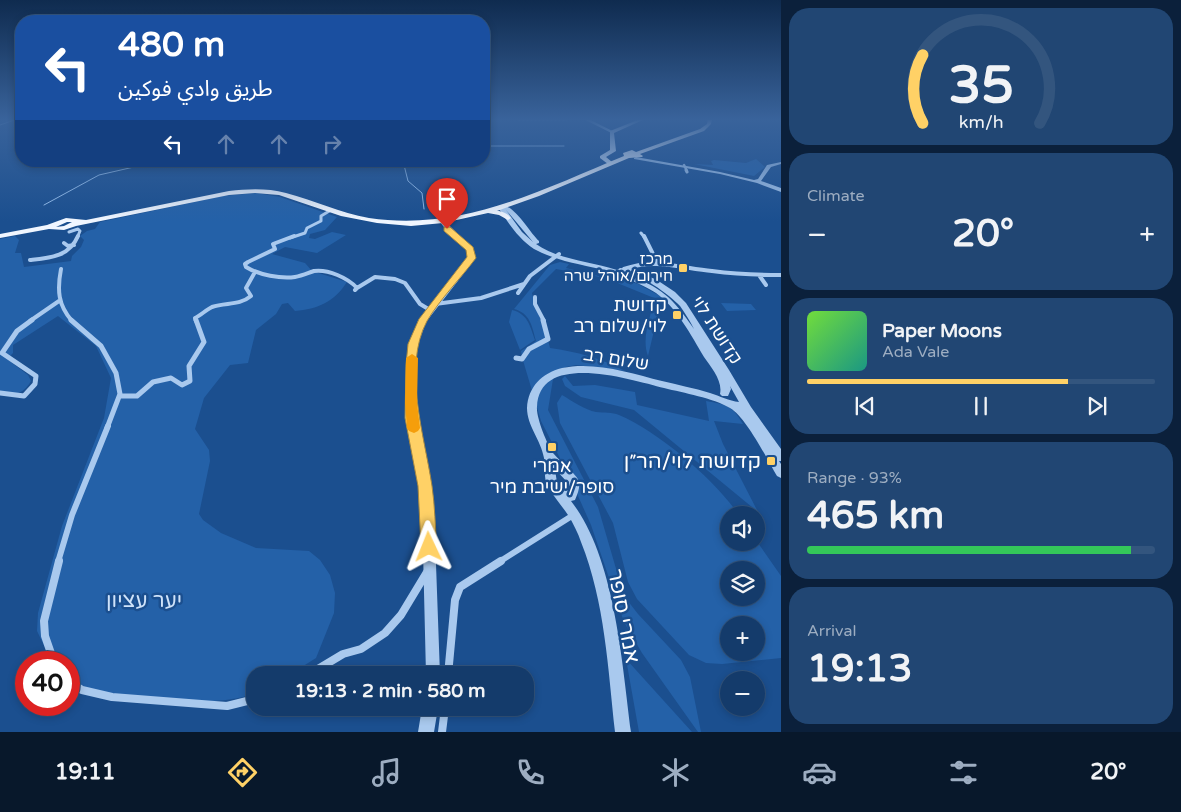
<!DOCTYPE html>
<meta charset="utf-8">
<style>
:root{--surface:#143b6b;--page:#214673;--text:#f1f3f6;--muted:#9dadc1;--line:#33557e;--accent:#ffd166}
body{margin:0;font-family:"Varela Round","Noto Sans Arabic","Noto Sans Hebrew",sans-serif;background:var(--page);color:var(--text);height:100vh;display:flex;flex-direction:column;font-size:19px;white-space:nowrap}
*{box-sizing:border-box;margin:0}
p{font-size:16px;color:var(--muted)}
.icon{flex:none;width:28px;height:28px;fill:none;stroke:currentColor;stroke-width:2;stroke-linecap:round;stroke-linejoin:round}
.map{position:relative;flex:1;overflow:hidden}
.drawer{display:flex;flex-direction:column;gap:8px;padding:8px;background:#0b203b;width:400px}
.drawer>*{flex:none}
.top-card{position:absolute;left:15px;top:15px;width:475px;height:152px;border-radius:20px;box-shadow:0 2px 8px #0003,0 0 0 1px var(--line);background:#1a4fa0;color:#fff;overflow:hidden}
.controls{position:absolute;left:720px;top:506px;display:grid;gap:10px}
.controls a{display:grid;place-items:center;width:45px;height:45px;border-radius:50%;background:var(--surface);box-shadow:0 2px 8px #0003,0 0 0 1px var(--line);font-size:25px}
.speed{position:absolute;left:15px;top:651px;display:flex;gap:10px;font-size:25px;font-weight:700;text-align:center}
.speed>*{display:grid;place-content:center;width:65px;height:65px;border-radius:50%;background:var(--surface);box-shadow:0 2px 8px #0003,0 0 0 1px var(--line);line-height:1}
.speed .limit{border:8px solid #d22;background:#fff;color:#111}
.pin{position:absolute;display:grid;place-items:center;width:42px;height:42px;color:#fff;margin:-51px -21px;border-radius:50% 50% 50% 0;rotate:-45deg;box-shadow:0 0 5px #0007}
.pin .icon{rotate:45deg}
.me{position:absolute;width:55px;margin:-28px;rotate:358deg;stroke-linejoin:round;filter:drop-shadow(0 0 4px #0008)}
.turn{display:flex;align-items:center;gap:18px;height:105px;padding:0 20px;font-size:22px}
.turn .icon{width:65px;height:65px;stroke-width:2.5}
.turn b{display:block;font-size:35px;line-height:42px}
.lanes{display:flex;align-items:center;height:48px;padding:0 20px;background:#0003;justify-content:center;gap:25px;direction:ltr}
.lanes .off{opacity:.35}
.big{font-size:38px;font-weight:700;line-height:1.1}
.drawer .widget{flex:1;display:flex;flex-direction:column;justify-content:center;gap:8px;min-width:0;padding:0 18px;border-radius:20px;background:var(--page)}
.drawer .dial{align-items:center;gap:0}
.dial svg{height:130px;overflow:visible;fill:none;stroke:var(--line);stroke-width:7;stroke-linecap:round;text-anchor:middle}
.dial text{fill:var(--text);stroke:none}
.song{display:flex;align-items:center;gap:15px}
.cover{width:60px;height:60px;border-radius:8px;background:linear-gradient(135deg,hsl(100 70% 55%),hsl(170 70% 35%))}
.played{height:5px;border-radius:2px;background:linear-gradient(90deg,var(--accent) 75%,var(--line) 75%)}
.keys{display:flex;justify-content:space-around;direction:ltr}
.heat{display:flex;justify-content:space-between;align-items:center;font-size:28px;direction:ltr}
.charge{height:8px;border-radius:4px;background:linear-gradient(90deg,#34c759 93%,var(--line) 0)}
.trip{position:absolute;left:246px;top:666px;width:288px;height:50px;border-radius:20px;background:var(--surface);box-shadow:0 2px 8px #0003,0 0 0 1px var(--line);font-weight:700;line-height:50px;text-align:center}
.dock{display:flex;height:80px;justify-content:space-around;align-items:center;background:#08182b;color:var(--muted)}
.dock .icon{width:35px;height:35px}
.dock .selected{color:var(--accent)}
.dock b{font-size:22px;color:var(--text)}
main{display:flex;flex:1;min-height:0}
.map>svg:first-child{display:block}
</style>
<main>
<div class="map">
<svg width="781" height="732" viewBox="0 0 781 732">
<rect width="100%" height="100%" fill="#1b4f8f"/>
<path fill="#2461a8" fill-rule="evenodd" d="M756,159L765,167L754,176L694,164L713,165L711,161L714,160L746,163Z
M256,193L280,197L337,217L325,230L310,234L309,238L315,239L332,232L346,235L317,253L285,247L272,254L305,263L312,271L347,282C334,302 318,309 295,311L288,303L282,304L276,314L256,330L248,363L230,365L204,398L195,429L209,450L210,461L199,514L203,520L221,533L256,548L309,551L320,560L330,575L335,593L334,613L316,658L289,675H255V693C220,709 101,702 69,681V662H52L37,631L38,613L62,526L104,418L111,378L96,346L58,316L13,345V353L7,359L28,375L31,381C23,395 14,395 0,395V239L15,236L19,240L15,253H21L24,267L71,261L72,256L81,247L84,240L80,236L87,231L95,229L100,222L223,196Z
M560,262L569,264L566,268L603,277L606,274L638,284L662,297L648,356C641,337 651,318 654,298L605,278L556,269L532,293C536,313 546,328 550,348C577,352 601,358 625,371L576,365L566,367L558,372L553,379L548,410L598,507L624,596L638,614L681,660L690,677L701,732H698L642,653L624,622L591,525L570,478L541,421L522,357L521,351L536,341C532,326 530,313 514,309L550,265Z
M721,303L751,304L756,310L727,311Z
M512,310C528,314 530,326 535,340L520,350L509,322Z
M565,376L573,386L595,385L635,392L637,405L709,421L706,401C727,405 732,405 743,424L714,421L723,444L758,512L634,410L581,397L565,386L562,379Z
M562,395C572,401 585,410 596,412C604,413 612,412 619,415C659,432 714,479 739,515H729V542H756V540L781,576V658L722,664L706,663L689,655L637,599L628,582L613,523L560,423L557,403ZM729,570H756V598H729ZM729,625H756V652H729Z
M626,659L692,732H639Z"/>
<g fill="none" stroke-linecap="round" stroke-linejoin="round">
<path stroke="#9cc4f0" stroke-width="1" d="M0,125L17,119
M484,146H564
M403,161L408,181L422,193L424,209
M44,205L99,175L160,161"/>
<path stroke="#a9c9ee" stroke-width="2.5" d="M519,119H566
M586,119L612,132
M684,165L687,171"/>
<path stroke="#a9c9ee" stroke-width="3" d="M686,170L687,172
M69,232L78,229L80,231L77,238
M641,233L645,238
M290,238L305,233L307,228L321,221V216L331,210"/>
<path stroke="#a9c9ee" stroke-width="4" d="M294,236L273,244L275,249L248,262L245,264L246,267C259,275 281,279 295,277C302,276 308,273 314,271C328,269 348,278 357,288L355,290
M644,236L658,264
M64,243L68,246L74,245
M30,260C50,258 69,257 78,236
M61,269C57,290 58,305 72,321
M624,269C654,258 681,268 712,271C735,274 758,275 781,275
M759,275L766,285
M357,288L375,277L395,279L405,283L420,304L430,310
M518,293L530,276L559,254
M535,297V304L544,321
M435,304L481,298L524,284
M30,321L59,301
M196,321L195,318C201,315 206,310 212,307C226,302 239,306 251,296L246,288L255,272"/>
<path stroke="#a9c9ee" stroke-width="5" d="M71,320L101,346L116,373L120,394L107,428
M516,358L522,359L529,349L548,339L543,320
M0,393L24,396L35,384L36,376L2,353L17,331L32,320
M121,396H137L153,382L171,378L182,385L190,381L189,366L204,342L196,320"/>
<path stroke="#a9c9ee" stroke-width="6" d="M58,562L72,515L108,426
M499,562L575,514"/>
<path stroke="#a9c9ee" stroke-width="8" d="M54,662L45,636L44,621L59,561
M308,675L343,654L361,649L385,633L401,615L427,572
M448,675L455,600L460,587L501,561
M69,682L82,690L112,697L227,706L255,699
M442,732L445,708"/>
<path fill="#a9c9ee" fill-rule="evenodd" d="M636,157L720,172L754,180L758,179L767,165L781,162V164L771,167L761,181L781,188V192L757,183L720,174L634,159V158Z
M501,205C515,205 529,232 539,241V243L536,244C559,260 590,261 617,270L620,268L632,269L657,280L675,292L686,303L729,370L751,407L781,449V461H779L781,464V478L777,476C767,459 746,417 730,408C713,398 684,393 664,388C632,380 539,350 537,407C536,417 547,444 553,453C561,463 573,470 579,481C580,488 578,493 575,500L571,501C615,557 622,663 631,732H615C608,669 605,602 581,542C578,533 573,523 568,515C562,506 554,497 548,487C543,478 546,467 544,458C541,440 527,426 527,408C528,387 542,373 562,368C594,361 631,373 662,381C678,385 694,388 710,393C720,396 729,401 739,402L730,386L731,389L728,396H722L720,394C723,381 711,367 704,357C691,335 677,308 656,293C642,284 615,273 600,269C578,264 554,260 534,249C519,239 509,224 499,209ZM506,210L533,242L522,232ZM624,272C638,272 670,295 680,306C685,313 690,321 694,329C672,297 662,287 624,274ZM555,469L568,483V486L564,488L557,483Z
M441,221H445L469,246L475,255L471,264L426,322L418,344L415,365L417,418L434,509L440,675H426L422,509L407,418V365L410,344L418,321L466,263L469,255C463,242 448,234 440,222Z
M422,708H438L434,732H418Z"/>
<path fill="#d6e6fa" fill-rule="evenodd" d="M640,119H645L614,133L616,151L606,157L612,162V164H608L600,158V156L610,150V131Z"/>
<path fill="#f0f6ff" fill-rule="evenodd" d="M708,119H712L711,124L704,131L640,154L643,156L642,157L629,158L539,196L497,211C503,211 508,214 511,218L508,220L499,215L488,213L443,223L411,226L377,223L341,216L279,195L255,193L229,195L76,226L64,230L49,229L0,238V234L47,225L66,218L86,220L229,191C248,189 267,188 286,193C314,200 340,213 369,218C462,232 541,190 624,156L623,153L632,150L636,152L700,129L707,124ZM67,222H72L64,226L56,227Z"/>
</g>
<linearGradient id="sky" x2="0" y2="1"><stop stop-color="#0f2b4f"/><stop offset="0.54" stop-color="#39639b"/><stop offset="1" stop-color="#39639b" stop-opacity="0"/></linearGradient>
<rect width="781" height="221" fill="url(#sky)"/>
<path fill="#ffd166" stroke="#a68842" d="M444,227H450L473,247L476,258C461,278 440,299 427,321C402,367 425,438 432,486C435,506 435,527 437,547L435,553L429,555L423,553L421,547L418,486L405,418L406,365L408,344L419,319L467,257L466,250L444,231Z"/>
<path fill="#f59e0b" d="M412,354L418,358L417,403L420,428L418,431L414,433L409,431L407,428L405,403L406,358Z"/>
<g fill="#ffd166" stroke="#1b4f8f" stroke-width="2">
<rect x="678" y="263" width="10" height="10" rx="2.5"/>
<rect x="672" y="310" width="10" height="10" rx="2.5"/>
<rect x="547" y="442" width="10" height="10" rx="2.5"/>
<rect x="766" y="456" width="10" height="10" rx="2.5"/>
</g>
<g text-anchor="middle" stroke-width="5" stroke-linejoin="round" paint-order="stroke">
<g font-size="15" fill="#fff" stroke="#1b4f8f" text-anchor="end">
<text x="673" y="264">מרכז<tspan x="673" dy="17">חירום/אוהל שרה</tspan></text>
</g>
<g font-size="18" fill="#fff" stroke="#1b4f8f" text-anchor="end">
<text x="667" y="311">קדושת<tspan x="667" dy="21">לוי/שלום רב</tspan></text>
<text x="552" y="472" text-anchor="middle">אמרי<tspan x="552" dy="21">סופר/ישיבת מיר</tspan></text>
</g>
<g font-size="18" fill="#fff" stroke="#1b4f8f">
<text transform="translate(717 330) rotate(57)" y="6">קדושת לוי</text>
<text transform="translate(616 359) rotate(9)" y="6">שלום רב</text>
</g>
<g font-size="21" fill="#fff" stroke="#1b4f8f" text-anchor="end">
<text x="761" y="468">קדושת לוי/הר״ן</text>
</g>
<g font-size="21" fill="#cfe3fa" stroke="#1b4f8f">
<text x="144" y="607">יער עציון</text>
</g>
<g font-size="21" fill="#fff" stroke="#1b4f8f">
<text transform="translate(624 616) rotate(79)" y="7">אמרי סופר</text>
</g>
</g>
</svg>
<div class="controls">
<a><svg class="icon" aria-label="sound" viewBox="0 0 24 24"><path d="M4 9h4l5-4v14l-5-4H4zM17 9q2 3 0 6"/></svg></a>
<a><svg class="icon" aria-label="layers" viewBox="0 0 24 24"><path d="M12 4l9 5-9 5-9-5zM3 14l9 5 9-5"/></svg></a>
<a>+</a>
<a>−</a>
</div>
<div class="speed"><div class="limit">40</div></div>
<div class="pin" style="left:447px;top:229px;background:#d93025"><svg class="icon" aria-label="arrive" viewBox="0 0 24 24"><path d="M6 21V4h12l-3 4 3 4H6"/></svg></div>
<svg class="me" style="left:429px;top:547px" viewBox="-20 -20 40 40"><path d="M0-17L14 15 0 8-14 15z" fill="#ffd166" stroke="#fff" stroke-width="4"/></svg>
<div class="trip">19:13 · 2 min · 580 m</div>
<div class="top-card">
<div class="turn"><svg class="icon" aria-label="left" viewBox="0 0 24 24"><path d="M17 20v-9H6M10 6l-5 5 5 5"/></svg><div><b>480 m</b>طريق وادي فوکين</div></div>
<div class="lanes"><svg class="icon" aria-label="left" viewBox="0 0 24 24"><path d="M17 20v-9H6M10 6l-5 5 5 5"/></svg><svg class="icon off" aria-label="ahead" viewBox="0 0 24 24"><path d="M12 20V5M6 11l6-6 6 6"/></svg><svg class="icon off" aria-label="ahead" viewBox="0 0 24 24"><path d="M12 20V5M6 11l6-6 6 6"/></svg><svg class="icon off" aria-label="right" viewBox="0 0 24 24"><path d="M7 20v-9h11M14 6l5 5-5 5"/></svg></div>
</div>
</div>
<section class="drawer">
<div class="widget dial"><svg viewBox="0 0 100 80">
<path d="M14 69A42 42 0 1 1 86 69"/>
<path d="M14 69A42 42 0 0 1 14 27" stroke="#ffd166"/>
<text x="50" y="56" font-size="32" font-weight="700">35</text>
<text x="50" y="72" font-size="11">km/h</text>
</svg></div>
<div class="widget"><p>Climate</p>
<div class="heat"><a>−</a><b class="big">20°</b><a>+</a></div>
</div>
<div class="widget">
<div class="song"><i class="cover"></i><div><b>Paper Moons</b><p>Ada Vale</p></div></div>
<div class="played"></div>
<div class="keys"><svg class="icon" aria-label="previous" viewBox="0 0 24 24"><path d="M18 5L8 12l10 7zM5 5v14"/></svg><svg class="icon" aria-label="pause" viewBox="0 0 24 24"><path d="M8 5v14M16 5v14"/></svg><svg class="icon" aria-label="next" viewBox="0 0 24 24"><path d="M6 5l10 7-10 7zM19 5v14"/></svg></div>
</div>
<div class="widget"><p>Range · 93%</p><b class="big">465 km</b><div class="charge"></div></div>
<div class="widget"><p>Arrival</p><b class="big">19:13</b></div>
</section>
</main>
<nav class="dock">
<b>19:11</b>
<svg class="icon selected" aria-label="directions" viewBox="0 0 24 24"><path d="M12 3l9 9-9 9-9-9zM9 14v-3h6M13 9l2 2-2 2"/></svg>
<svg class="icon" aria-label="music" viewBox="0 0 24 24"><path d="M9 18V5l10-2v13"/><circle cx="6" cy="18" r="3"/><circle cx="16" cy="16" r="3"/></svg>
<svg class="icon" aria-label="phone" viewBox="0 0 24 24"><path d="M5 4h4l2 5-3 2q2 4 5 5l2-3 5 2v4C11 20 4 13 5 4z"/></svg>
<svg class="icon" aria-label="climate" viewBox="0 0 24 24"><path d="M12 3v18M4 7l16 10M4 17L20 7"/></svg>
<svg class="icon" aria-label="car" viewBox="0 0 24 24"><path d="M5 17H2v-5l4-1 3-4h7l3 4 3 1v5h-3M9 17h6M6 11h13"/><circle cx="7" cy="17" r="2"/><circle cx="17" cy="17" r="2"/></svg>
<svg class="icon" aria-label="filters" viewBox="0 0 24 24"><path d="M4 7h16M4 17h16"/><circle cx="9" cy="7" r="2"/><circle cx="15" cy="17" r="2"/></svg>
<b>20°</b>
</nav>
